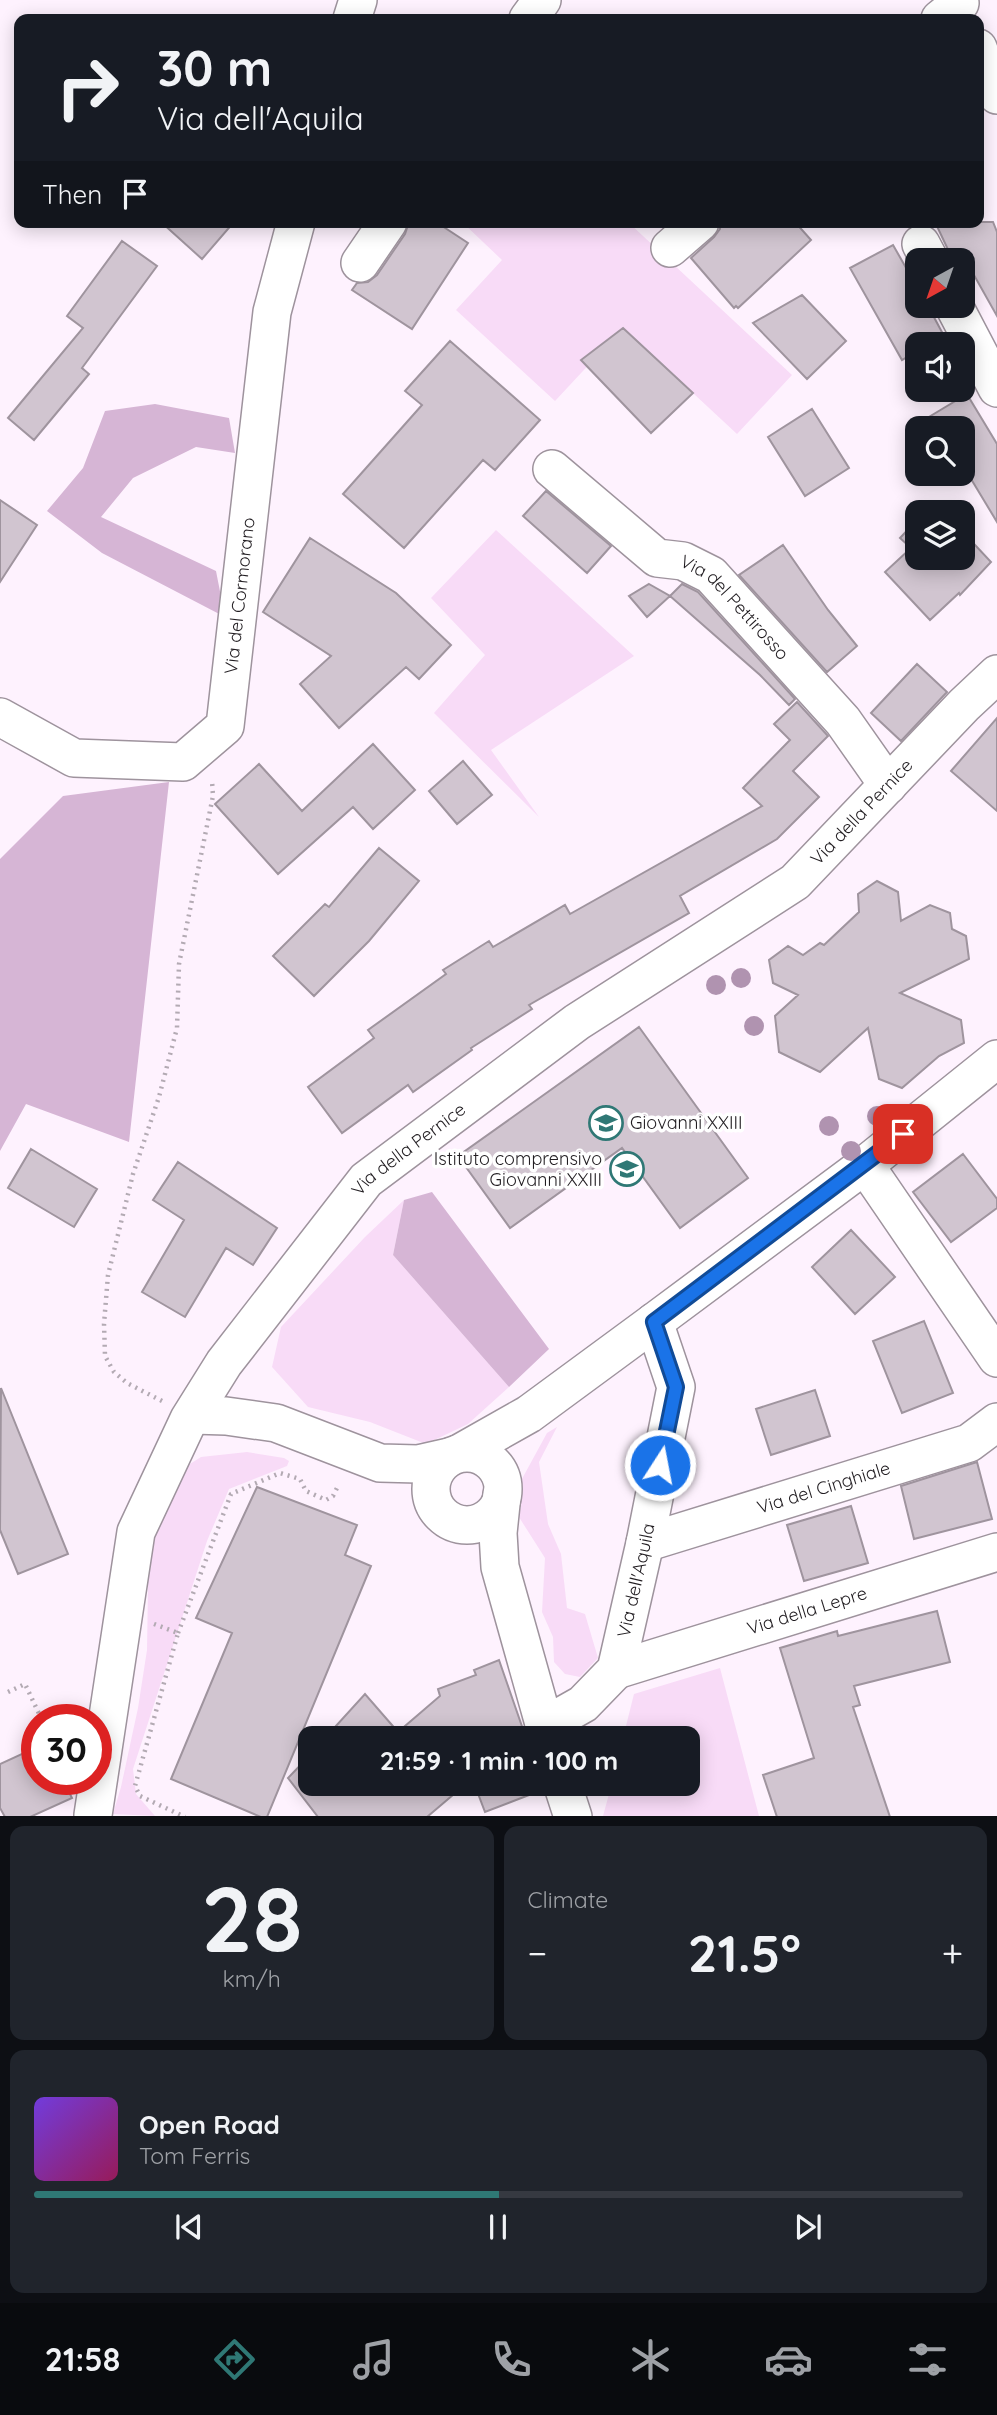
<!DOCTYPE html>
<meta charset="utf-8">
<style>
:root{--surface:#171b24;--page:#20242c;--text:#f1f3f6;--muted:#9ea1a6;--line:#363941;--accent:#2f7875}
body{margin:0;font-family:Quicksand,sans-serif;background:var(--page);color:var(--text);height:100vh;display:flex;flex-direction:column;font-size:26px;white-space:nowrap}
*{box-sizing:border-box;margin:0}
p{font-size:23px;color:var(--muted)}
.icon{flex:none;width:38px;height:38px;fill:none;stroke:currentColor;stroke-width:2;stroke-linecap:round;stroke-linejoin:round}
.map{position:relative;height:1816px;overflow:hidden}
.details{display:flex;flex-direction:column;gap:10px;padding:10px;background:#0d0f14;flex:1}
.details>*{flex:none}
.hud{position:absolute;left:14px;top:14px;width:970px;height:214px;border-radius:14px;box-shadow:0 4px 18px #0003;background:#171b24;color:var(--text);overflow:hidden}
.needle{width:46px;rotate:220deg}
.buttons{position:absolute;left:905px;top:248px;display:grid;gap:14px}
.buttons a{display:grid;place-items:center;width:70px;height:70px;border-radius:14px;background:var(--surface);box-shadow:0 4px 18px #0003;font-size:35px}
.speed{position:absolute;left:21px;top:1704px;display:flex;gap:14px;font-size:35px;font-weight:700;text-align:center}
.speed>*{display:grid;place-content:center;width:91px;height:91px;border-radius:50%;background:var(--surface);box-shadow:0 4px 18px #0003;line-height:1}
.speed .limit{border:10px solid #d22;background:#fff;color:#111}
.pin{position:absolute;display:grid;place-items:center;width:60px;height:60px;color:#fff;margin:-30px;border-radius:14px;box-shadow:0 4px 10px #0006}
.me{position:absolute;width:77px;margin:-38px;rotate:11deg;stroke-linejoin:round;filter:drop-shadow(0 0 5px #0008)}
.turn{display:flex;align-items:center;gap:24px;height:147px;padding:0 28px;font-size:32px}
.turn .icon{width:91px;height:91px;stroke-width:2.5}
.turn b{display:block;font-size:49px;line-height:60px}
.then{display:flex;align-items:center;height:66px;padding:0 28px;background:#0003;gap:14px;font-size:26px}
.big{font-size:52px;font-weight:700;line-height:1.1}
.details .widget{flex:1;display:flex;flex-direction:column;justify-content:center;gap:10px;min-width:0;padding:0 24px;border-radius:14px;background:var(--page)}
.details .dial{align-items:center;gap:0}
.dial b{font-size:91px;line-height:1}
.song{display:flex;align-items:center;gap:21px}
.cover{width:84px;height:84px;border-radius:10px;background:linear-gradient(135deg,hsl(260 70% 55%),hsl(330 70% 35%))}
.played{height:7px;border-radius:4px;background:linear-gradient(90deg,var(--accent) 50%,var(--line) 50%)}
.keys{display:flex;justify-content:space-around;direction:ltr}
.heat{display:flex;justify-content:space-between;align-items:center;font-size:38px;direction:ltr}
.details .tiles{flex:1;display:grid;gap:10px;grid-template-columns:1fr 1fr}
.widget:last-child{grid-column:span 2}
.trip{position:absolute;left:298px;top:1726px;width:402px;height:70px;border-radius:14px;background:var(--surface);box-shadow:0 4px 18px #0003;font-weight:700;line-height:70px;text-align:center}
.menu{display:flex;height:112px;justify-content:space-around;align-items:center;background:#090b0e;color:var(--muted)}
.menu .icon{width:49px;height:49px}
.menu .current{color:var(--accent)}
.menu b{font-size:32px;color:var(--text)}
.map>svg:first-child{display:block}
</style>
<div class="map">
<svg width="997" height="1817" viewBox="0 0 997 1817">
<rect width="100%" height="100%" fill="#fef2fe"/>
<path fill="#f8dbf7" d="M462,222H628L792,375L737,434L623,328L555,401L456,310L502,260Z
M496,530L634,656L491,750L539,817L434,713L485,655L431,598Z
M404,1200L393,1255L509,1387L468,1424L426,1444L370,1422L308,1407L272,1367L281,1327L365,1237Z
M557,1427L539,1462L548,1524L561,1554L567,1608L585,1614L598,1658L580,1677L565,1674L554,1662L553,1637L542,1612L545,1558L517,1514V1488L547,1433Z
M247,1452L284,1458L289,1461L287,1466L229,1489L207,1541L133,1769L136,1794L155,1816L113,1814L121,1787L138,1708L147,1650L149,1524L182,1469L201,1457Z
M720,1668L759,1816H603L612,1783H688V1738H623L634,1694Z"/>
<path fill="#d6b5d5" d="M155,404L229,418L235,453L196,447L133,478L101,517L216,571L225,617L102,553L47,511L83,468L105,411Z
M169,782L129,1142L26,1104L0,1151V859L63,796Z
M432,1192L549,1349L509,1387L393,1255L404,1200Z"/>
<path fill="#d1c5d0" stroke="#9f949e" stroke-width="2" d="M161,222H234L202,259Z
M409,222H436L468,243L412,329L352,290L357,283L368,282L377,275L405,234Z
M720,222H795L811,240L738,308L736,306L734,308L691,258L714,237L720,229Z
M935,222H993L997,232V316L961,252L951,256Z
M122,241L157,266L82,368L89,374L34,440L8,418L83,328L67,316Z
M893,245L917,287V306H928L944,336L929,345H917V351L902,360L850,268Z
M802,295L846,341L807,379L753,323Z
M623,328L693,393L651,433L581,360Z
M450,341L540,420L495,470L483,460L404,548L343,494L422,405L405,391Z
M962,386L997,444V522L962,464V429H909L962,397Z
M812,409L849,468L805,496L768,437Z
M546,491L611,546L587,573L523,516Z
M0,500L37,525L0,582Z
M917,520V558H962V531L991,562L960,595L959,593L930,620L885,572L911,548L900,538Z
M310,538L396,593L451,645L419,679L406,667L339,728L300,684L331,656L263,612Z
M783,545L828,610L857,646L827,672L739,575Z
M649,584L670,596L647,617L629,596Z
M682,584L698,592L795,699L789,705L760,675L670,596Z
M917,664L947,692L901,741L871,713Z
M797,702L828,736L793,771L819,797L777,839L680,896L689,913L529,1005L532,1009L471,1048L472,1050L413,1092L408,1085L342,1133L308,1087L374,1038L368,1030L446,974L443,970L489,941L493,947L565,905L570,914L762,806L743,788L790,740L774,724Z
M997,718V811L951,771Z
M373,744L415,790L373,829L353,807L278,874L215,804L259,764L302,811Z
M463,761L492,795L457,824L429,791Z
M379,848L419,881L369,941L314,996L273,956L325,904L329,907Z
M877,881L898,892L901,921L930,905L950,913L952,929L966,936L969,959L900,993L961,1020L964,1043L939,1056L902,1088L879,1079L868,1028L820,1072L779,1052L775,1016L798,995L773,983L769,960L788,946L803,955L820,943L824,945L859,912L858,894Z
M639,1027L748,1178L680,1228L622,1148L510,1228L458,1156Z
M31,1149L97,1189L74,1227L8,1188Z
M963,1154L997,1199V1208L951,1242L913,1192Z
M178,1162L277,1228L253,1265L226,1248L185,1317L142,1292L184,1220L153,1200Z
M851,1230L895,1277L855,1314L812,1267Z
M924,1321L953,1393L902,1413L873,1341Z
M1,1388L68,1554L18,1574L0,1530Z
M815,1390L830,1436L771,1455L756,1409Z
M977,1462L992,1519L914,1539L901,1486Z
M257,1487L357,1525L345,1555L371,1566L267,1817H261L171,1779L232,1633L196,1618Z
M851,1506L868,1563L804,1581L787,1525Z
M937,1611L950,1662L854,1686L860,1705L853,1707L890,1817H777L763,1775L814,1758L780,1648L837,1631L838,1636Z
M499,1660L526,1738H325L365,1694L398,1732L440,1696L438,1689L476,1675L474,1670Z
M37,1747V1780H63L72,1798L30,1817H5L0,1808V1764Z
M310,1755V1783H467L427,1817H318L288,1778Z
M474,1783H542V1790L485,1812Z"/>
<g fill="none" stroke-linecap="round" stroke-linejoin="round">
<g stroke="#9e939d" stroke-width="40">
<g id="street">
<path d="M352,19L358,0"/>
<path d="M528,19L542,0"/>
<path d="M940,19L960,3"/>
<path d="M978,48L997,95"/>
<path d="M921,244L930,261"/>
<path d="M670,248L700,222"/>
<path d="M360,263L388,222"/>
<path d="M954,306L997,388"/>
<path id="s1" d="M552,469L657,558L683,561L711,575L843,721L888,785"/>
<path id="s2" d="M0,717L74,758L183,762L225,726L272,312L296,222"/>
<path d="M865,1165L997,1358"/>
<path d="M193,1415L226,1416L276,1423L380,1463L418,1464L449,1457"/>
<path d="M460,1453L529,1414L654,1322L865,1165L997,1059"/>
<circle cx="467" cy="1489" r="36"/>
<path d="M502,1494L498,1533L500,1567L548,1738"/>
<path id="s3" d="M645,1543L969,1443L997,1422"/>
<path id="s4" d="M616,1670L997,1552"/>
<path id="s5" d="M544,1726L583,1704L616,1670L645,1543L676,1387L654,1322"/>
<path d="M562,1783L573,1817"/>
<path id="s6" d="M93,1815L136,1532L189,1419L224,1363L366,1180L577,1022L795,882L964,705L997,674"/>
</g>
</g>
<path stroke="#b3aab3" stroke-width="4.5" stroke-dasharray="2 5" stroke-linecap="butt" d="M162,1401L127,1383L114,1372L105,1356L104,1324L108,1275L133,1174L159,1097L177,1028L179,964L213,796L212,781
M154,1624L178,1633L135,1786L140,1796L185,1817
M178,1633L231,1494L280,1473L300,1479L306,1491L326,1500L333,1496L337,1488
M8,1692L25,1684L42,1720"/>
<use href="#street" stroke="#fff" stroke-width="37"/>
</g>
<g fill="#b093b0">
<circle cx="741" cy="978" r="10"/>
<circle cx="716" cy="985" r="10"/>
<circle cx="754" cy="1026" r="10"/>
<circle cx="877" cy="1116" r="10"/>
<circle cx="829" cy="1126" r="10"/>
<circle cx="851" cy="1151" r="10"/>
</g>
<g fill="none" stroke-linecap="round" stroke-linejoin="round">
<g stroke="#114b97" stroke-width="18">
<path id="route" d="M660,1465L676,1387L654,1322L903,1134"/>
</g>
<use href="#route" stroke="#1a73e8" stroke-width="12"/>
</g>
<defs>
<g id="school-ring" transform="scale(1.75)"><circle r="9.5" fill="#fff" stroke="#2f7875" stroke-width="1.5"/><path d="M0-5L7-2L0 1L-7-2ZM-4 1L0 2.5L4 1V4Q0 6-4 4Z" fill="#2f7875"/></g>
</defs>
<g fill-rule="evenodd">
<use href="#school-ring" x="606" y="1123"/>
<use href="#school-ring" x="627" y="1169"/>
</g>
<g text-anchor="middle" stroke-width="7" stroke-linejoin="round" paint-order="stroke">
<g font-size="18" fill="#211d21" stroke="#fff">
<text dy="6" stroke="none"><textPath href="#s2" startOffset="380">Via del Cormorano</textPath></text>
<text dy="6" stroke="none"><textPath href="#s1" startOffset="234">Via del Pettirosso</textPath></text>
<text dy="6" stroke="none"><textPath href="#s6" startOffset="1328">Via della Pernice</textPath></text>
<text dy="6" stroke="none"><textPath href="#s6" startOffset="761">Via della Pernice</textPath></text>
<text dy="6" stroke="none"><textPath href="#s3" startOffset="187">Via del Cinghiale</textPath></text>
<text dy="6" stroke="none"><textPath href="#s5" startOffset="184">Via dell'Aquila</textPath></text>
<text dy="6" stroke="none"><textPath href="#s4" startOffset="200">Via della Lepre</textPath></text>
</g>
<g font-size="18" fill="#211d21" stroke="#fff" text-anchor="start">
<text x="630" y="1129">Giovanni XXIII</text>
<text x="602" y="1165" text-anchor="end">Istituto comprensivo<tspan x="602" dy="21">Giovanni XXIII</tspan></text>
</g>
</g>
</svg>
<div class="buttons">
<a><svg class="needle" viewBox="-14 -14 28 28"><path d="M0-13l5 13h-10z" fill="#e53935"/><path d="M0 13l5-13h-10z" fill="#9ea1a6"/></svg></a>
<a><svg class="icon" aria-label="sound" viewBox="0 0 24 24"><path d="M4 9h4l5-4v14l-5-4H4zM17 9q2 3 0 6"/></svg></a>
<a><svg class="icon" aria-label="search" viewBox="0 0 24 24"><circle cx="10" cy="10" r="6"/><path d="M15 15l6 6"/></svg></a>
<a><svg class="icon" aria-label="layers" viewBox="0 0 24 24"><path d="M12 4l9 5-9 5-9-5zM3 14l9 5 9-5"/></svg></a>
</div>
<div class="speed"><div class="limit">30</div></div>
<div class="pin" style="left:903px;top:1134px;background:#d93025"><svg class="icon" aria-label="arrive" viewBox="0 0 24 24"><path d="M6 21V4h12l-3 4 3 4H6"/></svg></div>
<svg class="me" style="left:660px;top:1465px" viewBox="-20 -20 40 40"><circle r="17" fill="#1a73e8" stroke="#fff" stroke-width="3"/><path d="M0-11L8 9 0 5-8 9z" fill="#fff"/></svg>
<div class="trip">21:59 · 1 min · 100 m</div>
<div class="hud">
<div class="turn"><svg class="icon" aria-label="right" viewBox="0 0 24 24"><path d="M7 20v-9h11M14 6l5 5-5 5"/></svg><div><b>30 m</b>Via dell'Aquila</div></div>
<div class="then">Then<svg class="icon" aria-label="arrive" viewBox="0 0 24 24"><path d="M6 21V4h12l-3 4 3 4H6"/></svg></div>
</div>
</div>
<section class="details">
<div class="tiles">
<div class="widget dial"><b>28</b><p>km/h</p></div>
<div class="widget"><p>Climate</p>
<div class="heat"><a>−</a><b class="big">21.5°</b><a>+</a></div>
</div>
<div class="widget">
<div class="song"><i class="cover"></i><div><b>Open Road</b><p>Tom Ferris</p></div></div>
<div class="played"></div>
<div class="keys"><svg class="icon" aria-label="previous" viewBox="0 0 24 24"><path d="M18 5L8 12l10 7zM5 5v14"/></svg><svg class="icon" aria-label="pause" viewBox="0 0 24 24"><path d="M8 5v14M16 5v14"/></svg><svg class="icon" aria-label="next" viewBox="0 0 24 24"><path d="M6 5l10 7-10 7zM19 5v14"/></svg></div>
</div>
</div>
</section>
<nav class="menu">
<b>21:58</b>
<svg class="icon current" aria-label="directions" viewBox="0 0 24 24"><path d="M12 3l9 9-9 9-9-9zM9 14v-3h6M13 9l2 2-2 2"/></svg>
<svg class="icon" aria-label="music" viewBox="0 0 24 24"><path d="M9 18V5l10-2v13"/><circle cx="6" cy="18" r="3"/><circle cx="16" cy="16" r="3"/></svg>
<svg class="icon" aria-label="phone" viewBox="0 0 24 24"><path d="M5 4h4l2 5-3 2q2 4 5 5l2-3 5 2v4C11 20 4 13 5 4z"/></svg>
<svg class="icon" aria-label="climate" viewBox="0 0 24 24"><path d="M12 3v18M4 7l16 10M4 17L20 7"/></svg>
<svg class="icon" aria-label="car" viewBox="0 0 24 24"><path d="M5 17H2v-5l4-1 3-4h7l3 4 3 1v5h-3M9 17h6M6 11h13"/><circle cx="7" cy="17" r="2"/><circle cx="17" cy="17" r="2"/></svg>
<svg class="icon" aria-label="filters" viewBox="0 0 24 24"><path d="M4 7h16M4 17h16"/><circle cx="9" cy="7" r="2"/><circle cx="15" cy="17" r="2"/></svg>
</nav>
